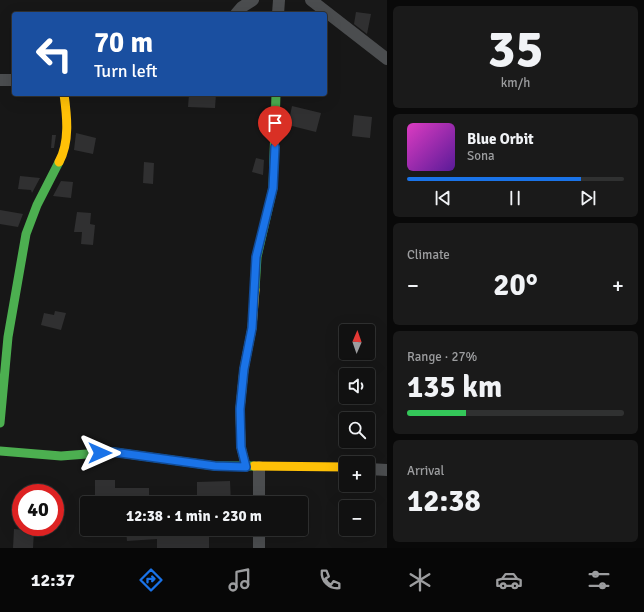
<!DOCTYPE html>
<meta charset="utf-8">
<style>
:root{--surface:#111;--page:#1a1a1a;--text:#f1f3f6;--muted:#9c9d9f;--line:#303131;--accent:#1a73e8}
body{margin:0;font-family:Signika,sans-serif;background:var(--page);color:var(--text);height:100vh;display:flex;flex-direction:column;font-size:15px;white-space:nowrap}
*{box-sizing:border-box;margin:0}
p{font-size:13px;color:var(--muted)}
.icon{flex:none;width:22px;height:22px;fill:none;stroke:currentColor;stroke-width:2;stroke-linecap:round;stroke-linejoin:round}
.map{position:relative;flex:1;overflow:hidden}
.drawer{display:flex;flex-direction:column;gap:6px;padding:6px;background:#090909;width:257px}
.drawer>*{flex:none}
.banner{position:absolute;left:12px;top:12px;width:315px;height:84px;border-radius:4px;box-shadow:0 4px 16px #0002,0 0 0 1px var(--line);background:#1a4fa0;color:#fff;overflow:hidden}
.needle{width:26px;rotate:2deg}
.controls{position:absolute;left:339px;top:324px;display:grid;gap:8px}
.controls a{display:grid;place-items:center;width:36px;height:36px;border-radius:4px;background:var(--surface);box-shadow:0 4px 16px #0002,0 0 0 1px var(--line);font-size:20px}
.speed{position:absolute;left:12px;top:484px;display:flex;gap:8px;font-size:20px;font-weight:700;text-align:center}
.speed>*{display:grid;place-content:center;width:52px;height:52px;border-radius:50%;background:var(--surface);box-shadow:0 4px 16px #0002,0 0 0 1px var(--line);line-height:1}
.speed .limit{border:6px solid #d22;background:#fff;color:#111}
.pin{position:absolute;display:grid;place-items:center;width:34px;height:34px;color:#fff;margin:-41px -17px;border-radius:50% 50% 50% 0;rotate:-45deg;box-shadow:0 0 4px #0007}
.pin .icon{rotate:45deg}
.me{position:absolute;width:44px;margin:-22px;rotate:90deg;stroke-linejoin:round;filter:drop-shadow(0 0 3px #0008)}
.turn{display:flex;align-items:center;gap:14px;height:84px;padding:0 16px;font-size:18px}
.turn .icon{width:52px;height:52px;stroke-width:2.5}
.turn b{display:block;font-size:28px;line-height:34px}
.big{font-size:30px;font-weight:700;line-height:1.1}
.drawer .tile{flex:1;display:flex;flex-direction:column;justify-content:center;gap:6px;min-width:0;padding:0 14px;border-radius:6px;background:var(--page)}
.drawer .dial{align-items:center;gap:0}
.dial b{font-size:52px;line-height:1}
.song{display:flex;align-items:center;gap:12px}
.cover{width:48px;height:48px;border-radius:6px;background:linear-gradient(135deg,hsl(310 70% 55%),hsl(270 70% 35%))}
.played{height:4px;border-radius:2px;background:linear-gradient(90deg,var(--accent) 80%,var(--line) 80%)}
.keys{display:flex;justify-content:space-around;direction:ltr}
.heat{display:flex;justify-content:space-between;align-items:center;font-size:22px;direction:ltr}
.charge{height:6px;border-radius:3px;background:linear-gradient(90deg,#34c759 27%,var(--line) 0)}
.trip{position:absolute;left:80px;top:496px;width:228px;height:40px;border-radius:4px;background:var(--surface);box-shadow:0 4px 16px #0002,0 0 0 1px var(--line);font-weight:700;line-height:40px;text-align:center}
.dock{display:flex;height:64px;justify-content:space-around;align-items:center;background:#070707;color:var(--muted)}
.dock .icon{width:28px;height:28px}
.dock .on{color:var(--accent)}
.dock b{font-size:18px;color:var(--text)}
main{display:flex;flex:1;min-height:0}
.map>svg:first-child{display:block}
</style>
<main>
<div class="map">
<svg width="387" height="548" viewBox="0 0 387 548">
<rect width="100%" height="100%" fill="#171717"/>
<path fill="#303031" d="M356,12L371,14L367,34L354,24Z
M189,94H216L215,108L188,107Z
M292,106L321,113L316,132L288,125Z
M354,115L372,117L370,138L352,136Z
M76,133L96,138L93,154L74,150Z
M52,135H56L54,148H51Z
M256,158L264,160L263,175L252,172Z
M144,162L154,163L153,184L143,183Z
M20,176L40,178L32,193L31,190L18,189Z
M61,181L73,182L71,198L53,196Z
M0,210L23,214L18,227L0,224Z
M77,212L91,213L90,224L95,225L93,245L81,244L82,232H74Z
M55,311L66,313L61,330L41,325L44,313L54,315Z
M95,480H115V488H149V503H95Z
M230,481L231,503H197V482Z
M14,529L34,531L33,548H13Z
M126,529H209V548H157V539L127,541Z"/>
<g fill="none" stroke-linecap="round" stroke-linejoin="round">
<path stroke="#4b4d4f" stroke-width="12" d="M311,0L387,59
M236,14L242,7L253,0
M278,14L279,0
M0,80H14
M368,469L387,470
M259,503V467
M259,548V529"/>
<path stroke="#4caf50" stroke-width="9" d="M255,290L257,257L273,188L276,94
M0,423L8,337L26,234L37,205L59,162
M0,451L61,456L113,452L215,466H254"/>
<path stroke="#ffc107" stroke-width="9" d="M59,162C70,142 67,116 64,94
M254,466L346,467
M246,467L241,447L240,409L244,369L252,328L255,290"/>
</g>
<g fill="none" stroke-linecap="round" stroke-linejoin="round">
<g stroke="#114b97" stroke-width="10">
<path id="route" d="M100,453L113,452L215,466L246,467L241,447L240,409L244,369L252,328L256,257L273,188L275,147"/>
</g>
<use href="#route" stroke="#1a73e8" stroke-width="7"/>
</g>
</svg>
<div class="controls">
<a><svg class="needle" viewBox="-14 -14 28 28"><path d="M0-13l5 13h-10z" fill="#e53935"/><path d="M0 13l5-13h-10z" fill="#9c9d9f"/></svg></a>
<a><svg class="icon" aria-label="sound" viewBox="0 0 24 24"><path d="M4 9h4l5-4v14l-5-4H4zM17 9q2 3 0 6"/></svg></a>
<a><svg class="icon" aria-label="search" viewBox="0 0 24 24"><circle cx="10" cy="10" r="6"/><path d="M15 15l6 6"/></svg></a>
<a>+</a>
<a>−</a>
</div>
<div class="speed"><div class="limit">40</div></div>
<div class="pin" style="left:275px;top:147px;background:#d93025"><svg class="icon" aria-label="arrive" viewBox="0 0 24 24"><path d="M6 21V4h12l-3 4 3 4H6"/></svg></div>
<svg class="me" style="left:100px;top:453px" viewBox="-20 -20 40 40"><path d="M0-17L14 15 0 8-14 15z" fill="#1a73e8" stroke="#fff" stroke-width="4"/></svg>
<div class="trip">12:38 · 1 min · 230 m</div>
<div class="banner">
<div class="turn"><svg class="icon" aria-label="left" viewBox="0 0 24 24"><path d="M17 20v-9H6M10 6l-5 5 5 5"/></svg><div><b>70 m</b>Turn left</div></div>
</div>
</div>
<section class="drawer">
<div class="tile dial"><b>35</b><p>km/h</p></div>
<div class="tile">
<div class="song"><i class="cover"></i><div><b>Blue Orbit</b><p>Sona</p></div></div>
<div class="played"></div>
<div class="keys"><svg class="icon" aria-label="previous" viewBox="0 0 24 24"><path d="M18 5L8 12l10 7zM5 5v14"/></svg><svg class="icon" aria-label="pause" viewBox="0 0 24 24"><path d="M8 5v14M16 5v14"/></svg><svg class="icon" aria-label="next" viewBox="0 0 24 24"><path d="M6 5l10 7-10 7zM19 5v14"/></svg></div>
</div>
<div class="tile"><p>Climate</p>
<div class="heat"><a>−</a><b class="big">20°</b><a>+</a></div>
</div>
<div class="tile"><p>Range · 27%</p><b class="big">135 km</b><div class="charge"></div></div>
<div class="tile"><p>Arrival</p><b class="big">12:38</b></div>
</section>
</main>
<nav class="dock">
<b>12:37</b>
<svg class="icon on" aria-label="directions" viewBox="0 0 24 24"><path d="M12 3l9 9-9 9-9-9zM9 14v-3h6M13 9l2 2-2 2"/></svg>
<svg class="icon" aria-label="music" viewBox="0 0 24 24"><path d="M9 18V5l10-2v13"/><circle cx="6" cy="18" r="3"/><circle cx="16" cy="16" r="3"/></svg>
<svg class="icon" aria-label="phone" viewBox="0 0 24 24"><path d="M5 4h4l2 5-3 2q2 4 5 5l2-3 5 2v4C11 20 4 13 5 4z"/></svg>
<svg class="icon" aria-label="climate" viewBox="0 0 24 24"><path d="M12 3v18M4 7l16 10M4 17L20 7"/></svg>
<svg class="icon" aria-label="car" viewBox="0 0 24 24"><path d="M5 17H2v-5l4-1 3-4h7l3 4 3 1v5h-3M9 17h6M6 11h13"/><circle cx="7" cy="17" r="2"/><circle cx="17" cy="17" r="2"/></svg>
<svg class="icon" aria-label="filters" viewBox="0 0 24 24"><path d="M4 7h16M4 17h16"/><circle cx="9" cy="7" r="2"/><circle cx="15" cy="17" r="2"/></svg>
</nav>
